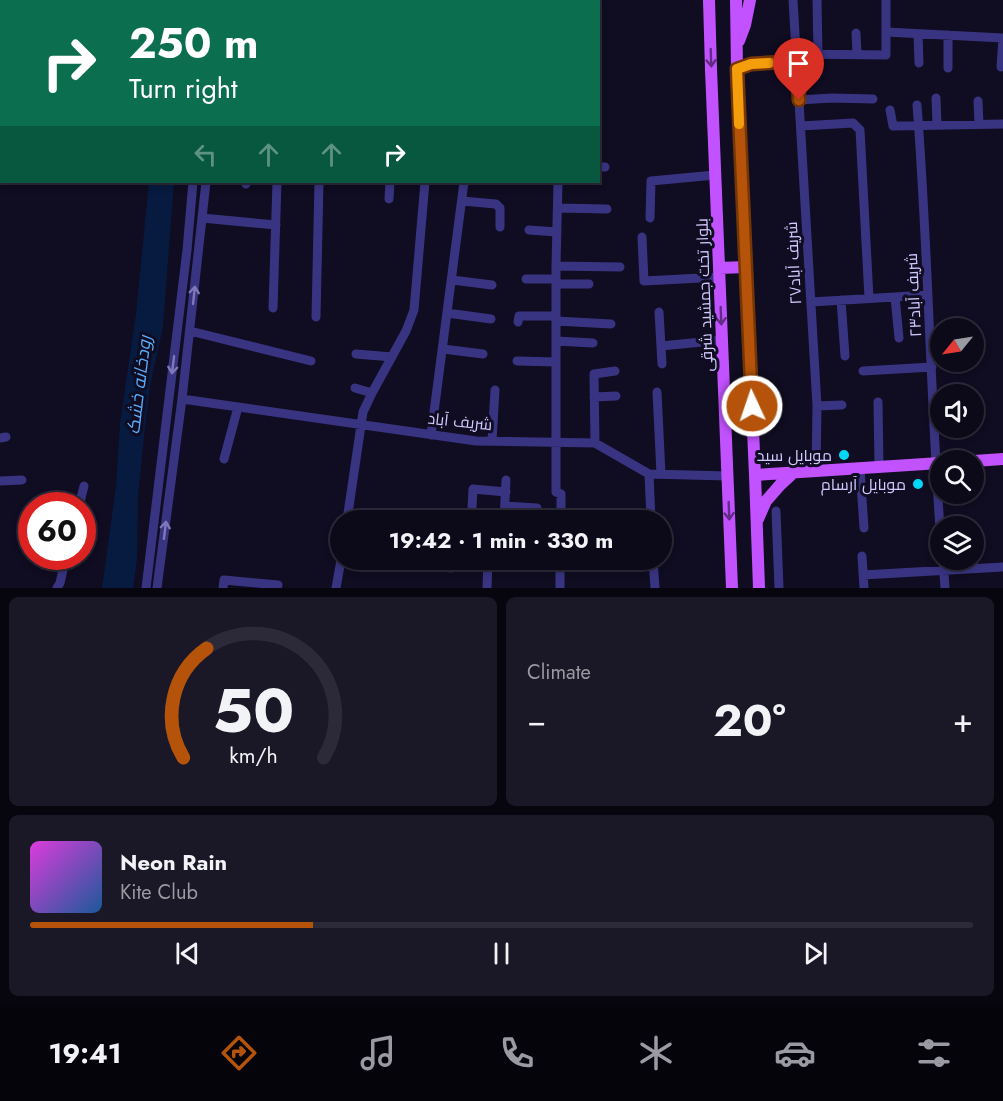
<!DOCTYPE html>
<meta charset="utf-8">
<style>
:root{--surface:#0c0919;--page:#1a1726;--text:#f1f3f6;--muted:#9a9aa2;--line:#2c2a38;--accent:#b45309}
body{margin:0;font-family:Jost,Cairo,sans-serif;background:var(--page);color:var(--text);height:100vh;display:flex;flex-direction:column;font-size:22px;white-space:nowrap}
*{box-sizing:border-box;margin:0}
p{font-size:20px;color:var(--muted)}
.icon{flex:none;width:33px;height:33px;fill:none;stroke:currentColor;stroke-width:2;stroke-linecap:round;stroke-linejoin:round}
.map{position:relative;height:588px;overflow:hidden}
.drawer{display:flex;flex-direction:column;gap:9px;padding:9px;background:#07050e;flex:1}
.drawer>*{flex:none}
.top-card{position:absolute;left:0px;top:0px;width:600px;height:183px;box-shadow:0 3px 9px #0003,0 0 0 2px var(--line);background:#0b6e4f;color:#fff;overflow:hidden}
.needle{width:39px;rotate:240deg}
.tools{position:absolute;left:930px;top:318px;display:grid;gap:12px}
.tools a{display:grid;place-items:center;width:54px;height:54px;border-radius:50%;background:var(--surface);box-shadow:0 3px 9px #0003,0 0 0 2px var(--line);font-size:30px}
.speed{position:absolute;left:18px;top:492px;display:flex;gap:12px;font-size:30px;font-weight:700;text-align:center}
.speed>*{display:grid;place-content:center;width:78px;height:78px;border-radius:50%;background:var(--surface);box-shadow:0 3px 9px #0003,0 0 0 2px var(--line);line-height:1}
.speed .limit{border:9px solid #d22;background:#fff;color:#111}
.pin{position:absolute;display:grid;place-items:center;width:51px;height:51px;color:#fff;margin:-62px -26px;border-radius:50% 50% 50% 0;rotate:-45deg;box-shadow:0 0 6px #0007}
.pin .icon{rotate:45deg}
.me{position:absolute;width:66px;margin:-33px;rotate:357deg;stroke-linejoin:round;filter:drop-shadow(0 0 4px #0008)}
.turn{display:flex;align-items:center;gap:21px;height:126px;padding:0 30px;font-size:27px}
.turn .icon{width:78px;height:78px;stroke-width:2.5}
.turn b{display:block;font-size:42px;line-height:51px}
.lanes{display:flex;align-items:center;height:57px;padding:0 30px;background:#0003;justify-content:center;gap:30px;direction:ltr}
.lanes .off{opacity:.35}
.big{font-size:45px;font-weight:700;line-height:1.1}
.drawer .card{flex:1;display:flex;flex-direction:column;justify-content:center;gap:9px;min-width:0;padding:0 21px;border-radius:9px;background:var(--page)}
.drawer .dial{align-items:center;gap:0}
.dial svg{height:156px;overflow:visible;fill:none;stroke:var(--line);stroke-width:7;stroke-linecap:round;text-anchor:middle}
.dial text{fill:var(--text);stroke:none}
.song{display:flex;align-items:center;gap:18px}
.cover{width:72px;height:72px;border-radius:9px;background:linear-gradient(135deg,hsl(300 70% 55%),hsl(210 70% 35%))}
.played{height:6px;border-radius:3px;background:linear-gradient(90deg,var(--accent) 30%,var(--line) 30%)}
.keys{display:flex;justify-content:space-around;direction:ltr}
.heat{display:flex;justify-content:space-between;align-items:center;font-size:33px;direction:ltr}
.drawer .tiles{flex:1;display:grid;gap:9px;grid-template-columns:1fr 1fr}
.card:last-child{grid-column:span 2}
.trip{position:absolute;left:330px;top:510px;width:342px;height:60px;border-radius:30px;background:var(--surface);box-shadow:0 3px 9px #0003,0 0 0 2px var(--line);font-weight:700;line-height:60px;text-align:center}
.dock{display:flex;height:96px;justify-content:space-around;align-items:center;background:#05040a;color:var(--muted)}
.dock .icon{width:42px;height:42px}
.dock .active{color:var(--accent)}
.dock b{font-size:27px;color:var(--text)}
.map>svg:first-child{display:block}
</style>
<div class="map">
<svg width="1003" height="588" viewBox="0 0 1003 588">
<rect width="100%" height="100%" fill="#100c21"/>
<path fill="#071a3f" d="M149,182H174L163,327L150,386L145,428L138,495L137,560L133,588H102L116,486L120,424L136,313Z"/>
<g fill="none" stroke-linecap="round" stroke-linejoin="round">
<path stroke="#393482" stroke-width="9" d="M208,0L230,2
M793,0L817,406L816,471
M817,0L818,54
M251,2L261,0
M886,32L1003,38
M856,33L857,54
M918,34L919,63
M797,54L886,55V0
M1001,67L1003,38
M948,68V35
M737,69L751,65L797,61
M936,98L937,125
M799,100L832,98L873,99
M978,101L979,124
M917,105C928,246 930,387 940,528
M890,110L893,126L1003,124
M801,126L853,123L860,130L869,298
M598,167H605
M558,182L556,266V492L561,494V520
M246,184V182
M389,199L390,182
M462,201L496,204L500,208V227
M558,208L607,209
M202,218L276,225
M650,218L651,181L715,175
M529,230L557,232
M642,237L644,281L720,277
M556,266L620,267
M526,279H556
M452,280L492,285
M556,284H589
M895,297L899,338
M841,300L845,356
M811,302L928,295
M273,308L277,182
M659,312L662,364
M447,313L491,319
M316,317L319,182
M556,321L611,324
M518,322L519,316H556
M190,331L311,361
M556,341L593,343
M661,346L722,340
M443,349L483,354
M356,354L392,357
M517,361L556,362
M863,371L932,367
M355,388L372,393
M657,392L661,474
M594,397L616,396
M182,399L476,441L595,443L649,474L728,476
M878,402L879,467
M817,406L842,405
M431,435L464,182
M0,438L6,437
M492,441L495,390
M595,443L594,374L615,371
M224,459L238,407
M860,469L864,528
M649,474L651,520
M0,481L22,480
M79,506L84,486
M505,506L537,508
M472,507L473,489L506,492
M776,511L779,588
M347,520L363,412L372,393L406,331L414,310L425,182
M504,520L506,480
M862,556L864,588
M399,560L451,568
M653,560L655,588
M943,560L945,588
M863,575L1003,567
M57,588L60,583L66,556
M146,588L187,250L193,182
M157,588L182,399L206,182
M223,588L224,580L278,585L277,588
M336,588L341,560
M487,588L488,560
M560,588V560"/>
<path stroke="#c252ff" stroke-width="12" d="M709,0L711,69L732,588
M736,0L737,69L755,475L759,588
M739,41L745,25L750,0
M719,268L746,267
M974,461L1003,459
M755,475L940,463
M758,519L766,501L780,485L794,472"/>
</g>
<defs><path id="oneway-shaft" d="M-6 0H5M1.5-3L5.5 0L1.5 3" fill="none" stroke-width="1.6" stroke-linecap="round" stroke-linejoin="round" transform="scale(1.5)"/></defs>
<g stroke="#602c85">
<use href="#oneway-shaft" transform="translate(711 58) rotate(88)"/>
<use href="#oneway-shaft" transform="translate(721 316) rotate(88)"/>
<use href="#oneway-shaft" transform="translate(729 511) rotate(88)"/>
</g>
<g stroke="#7e78ba">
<use href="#oneway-shaft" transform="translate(194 295) rotate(-84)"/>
<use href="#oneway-shaft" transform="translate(173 365) rotate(97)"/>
<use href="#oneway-shaft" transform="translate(165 530) rotate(-83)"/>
</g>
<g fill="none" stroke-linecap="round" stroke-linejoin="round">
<g stroke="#753606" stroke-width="15">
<path id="route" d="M752,406L737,69L751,64L797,61L799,100"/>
</g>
<use href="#route" stroke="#b45309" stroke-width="10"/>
<path stroke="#f59e0b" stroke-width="10" d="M739,124L737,69L751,64L769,63"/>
</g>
<g fill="#00d8f6" stroke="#100c21" stroke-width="2">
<circle cx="844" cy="455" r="6"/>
<circle cx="918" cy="484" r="6"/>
</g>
<g text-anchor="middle" stroke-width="6" stroke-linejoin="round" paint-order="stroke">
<g font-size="16" fill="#d2cbff" stroke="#100c21">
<text transform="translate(793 263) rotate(-93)" y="6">شریف آباد۲۷</text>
<text transform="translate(704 295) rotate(-92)" y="6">بلوار تخت جمشید شرقی</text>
<text transform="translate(913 295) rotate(-93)" y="6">شریف آباد۲۳</text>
<text transform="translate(460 421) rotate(6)" y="6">شریف آباد</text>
</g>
<g font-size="16" fill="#d2cbff" stroke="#100c21" text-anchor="end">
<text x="832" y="461">موبایل سید</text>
<text x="906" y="490">موبایل آرسام</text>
</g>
<g font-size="18" font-style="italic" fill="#59aeff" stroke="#100c21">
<text transform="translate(139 385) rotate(-83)" y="6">رودخانه خشک</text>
</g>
</g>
</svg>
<div class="tools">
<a><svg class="needle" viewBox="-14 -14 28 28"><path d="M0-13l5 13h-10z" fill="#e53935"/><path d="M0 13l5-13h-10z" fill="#9a9aa2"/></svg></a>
<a><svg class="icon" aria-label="sound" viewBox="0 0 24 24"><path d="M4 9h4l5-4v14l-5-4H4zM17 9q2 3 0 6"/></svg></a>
<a><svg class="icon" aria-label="search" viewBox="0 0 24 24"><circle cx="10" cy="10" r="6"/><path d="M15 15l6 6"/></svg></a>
<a><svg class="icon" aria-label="layers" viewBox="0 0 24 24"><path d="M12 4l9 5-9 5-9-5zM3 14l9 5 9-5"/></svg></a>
</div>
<div class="speed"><div class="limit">60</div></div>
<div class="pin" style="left:799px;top:100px;background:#d93025"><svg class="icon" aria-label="arrive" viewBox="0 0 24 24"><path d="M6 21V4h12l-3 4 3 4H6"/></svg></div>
<svg class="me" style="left:752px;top:406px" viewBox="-20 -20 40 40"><circle r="17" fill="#b45309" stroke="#fff" stroke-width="3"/><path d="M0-11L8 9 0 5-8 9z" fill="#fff"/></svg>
<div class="trip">19:42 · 1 min · 330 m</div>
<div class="top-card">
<div class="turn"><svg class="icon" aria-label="right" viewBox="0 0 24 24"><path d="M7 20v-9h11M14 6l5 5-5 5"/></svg><div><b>250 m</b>Turn right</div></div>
<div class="lanes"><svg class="icon off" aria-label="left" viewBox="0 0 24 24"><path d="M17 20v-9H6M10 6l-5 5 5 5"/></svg><svg class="icon off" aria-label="ahead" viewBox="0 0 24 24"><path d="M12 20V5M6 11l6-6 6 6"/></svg><svg class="icon off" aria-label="ahead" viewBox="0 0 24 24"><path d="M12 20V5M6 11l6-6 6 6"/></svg><svg class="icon" aria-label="right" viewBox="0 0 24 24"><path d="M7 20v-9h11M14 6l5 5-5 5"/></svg></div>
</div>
</div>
<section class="drawer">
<div class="tiles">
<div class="card dial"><svg viewBox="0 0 100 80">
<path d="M14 69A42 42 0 1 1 86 69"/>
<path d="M14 69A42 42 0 0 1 26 13" stroke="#b45309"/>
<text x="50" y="56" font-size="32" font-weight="700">50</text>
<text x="50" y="72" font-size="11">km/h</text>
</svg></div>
<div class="card"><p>Climate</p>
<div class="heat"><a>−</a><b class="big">20°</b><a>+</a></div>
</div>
<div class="card">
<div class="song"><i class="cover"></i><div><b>Neon Rain</b><p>Kite Club</p></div></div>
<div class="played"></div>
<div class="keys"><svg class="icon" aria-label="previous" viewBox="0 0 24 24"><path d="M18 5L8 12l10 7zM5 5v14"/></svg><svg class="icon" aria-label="pause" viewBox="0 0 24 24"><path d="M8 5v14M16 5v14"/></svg><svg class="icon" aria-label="next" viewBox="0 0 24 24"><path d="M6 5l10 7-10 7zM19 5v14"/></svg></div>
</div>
</div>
</section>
<nav class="dock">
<b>19:41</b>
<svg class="icon active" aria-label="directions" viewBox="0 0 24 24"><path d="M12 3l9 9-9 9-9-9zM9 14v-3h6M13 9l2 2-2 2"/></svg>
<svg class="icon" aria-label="music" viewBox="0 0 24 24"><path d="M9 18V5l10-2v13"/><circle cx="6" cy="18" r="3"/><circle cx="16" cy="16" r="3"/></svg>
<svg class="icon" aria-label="phone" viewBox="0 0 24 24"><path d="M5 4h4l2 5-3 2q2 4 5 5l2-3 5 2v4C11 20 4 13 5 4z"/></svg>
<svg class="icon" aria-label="climate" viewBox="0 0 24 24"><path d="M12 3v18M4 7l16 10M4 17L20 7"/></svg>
<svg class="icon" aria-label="car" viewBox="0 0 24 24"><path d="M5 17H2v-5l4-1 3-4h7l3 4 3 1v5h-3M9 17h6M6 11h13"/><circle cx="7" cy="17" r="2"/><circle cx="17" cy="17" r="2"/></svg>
<svg class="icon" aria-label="filters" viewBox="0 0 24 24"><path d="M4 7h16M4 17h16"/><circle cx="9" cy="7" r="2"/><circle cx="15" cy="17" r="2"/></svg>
</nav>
